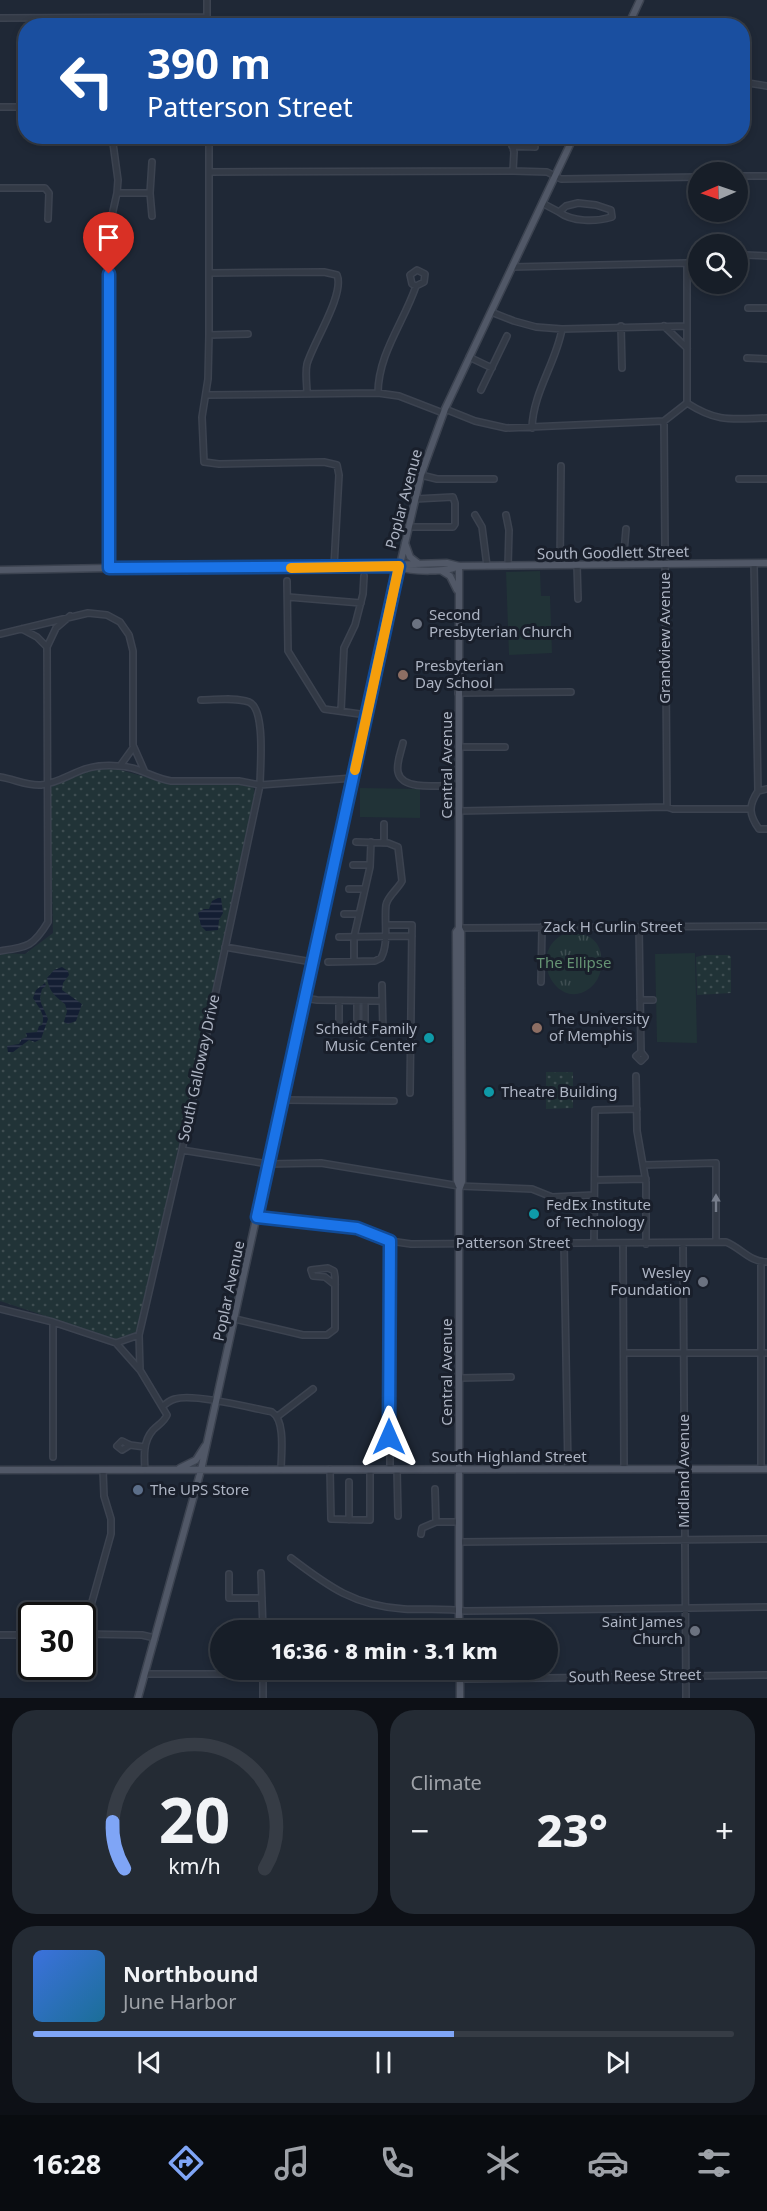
<!DOCTYPE html>
<meta charset="utf-8">
<style>
:root{--surface:#171e28;--page:#242b34;--text:#f1f3f6;--muted:#9ea2a8;--line:#363c45;--accent:#7fa5f6}
body{margin:0;font-family:"Noto Sans",sans-serif;background:var(--page);color:var(--text);height:100vh;display:flex;flex-direction:column;font-size:22px;white-space:nowrap}
*{box-sizing:border-box;margin:0}
p{font-size:20px;color:var(--muted)}
.icon{flex:none;width:33px;height:33px;fill:none;stroke:currentColor;stroke-width:2;stroke-linecap:round;stroke-linejoin:round}
.map{position:relative;height:1698px;overflow:hidden}
.details{display:flex;flex-direction:column;gap:12px;padding:12px;background:#0d1016;flex:1}
.details>*{flex:none}
.top-card{position:absolute;left:18px;top:18px;width:732px;height:126px;border-radius:24px;box-shadow:0 3px 9px #0003,0 0 0 2px var(--line);background:#1a4fa0;color:#fff;overflow:hidden}
.needle{width:39px;rotate:268deg}
.controls{position:absolute;left:688px;top:162px;display:grid;gap:12px}
.controls a{display:grid;place-items:center;width:60px;height:60px;border-radius:50%;background:var(--surface);box-shadow:0 3px 9px #0003,0 0 0 2px var(--line);font-size:30px}
.speed{position:absolute;left:18px;top:1602px;display:flex;gap:12px;font-size:30px;font-weight:700;text-align:center}
.speed>*{display:grid;place-content:center;width:78px;height:78px;border-radius:50%;background:var(--surface);box-shadow:0 3px 9px #0003,0 0 0 2px var(--line);line-height:1}
.speed .limit{border:3px solid #111;border-radius:9px;background:#fff;color:#111}
.pin{position:absolute;display:grid;place-items:center;width:51px;height:51px;color:#fff;margin:-62px -26px;border-radius:50% 50% 50% 0;rotate:-45deg;box-shadow:0 0 6px #0007}
.pin .icon{rotate:45deg}
.me{position:absolute;width:66px;margin:-33px;rotate:0deg;stroke-linejoin:round;filter:drop-shadow(0 0 4px #0008)}
.turn{display:flex;align-items:center;gap:21px;height:126px;padding:0 30px;font-size:27px}
.turn .icon{width:78px;height:78px;stroke-width:2.5}
.turn b{display:block;font-size:42px;line-height:51px}
.big{font-size:45px;font-weight:800;line-height:1.1}
.details .card{flex:1;display:flex;flex-direction:column;justify-content:center;gap:9px;min-width:0;padding:0 21px;border-radius:24px;background:var(--page)}
.details .dial{align-items:center;gap:0}
.dial svg{height:156px;overflow:visible;fill:none;stroke:var(--line);stroke-width:7;stroke-linecap:round;text-anchor:middle}
.dial text{fill:var(--text);stroke:none}
.song{display:flex;align-items:center;gap:18px}
.cover{width:72px;height:72px;border-radius:9px;background:linear-gradient(135deg,hsl(220 70% 55%),hsl(200 70% 35%))}
.played{height:6px;border-radius:3px;background:linear-gradient(90deg,var(--accent) 60%,var(--line) 60%)}
.keys{display:flex;justify-content:space-around;direction:ltr}
.heat{display:flex;justify-content:space-between;align-items:center;font-size:33px;direction:ltr}
.details .tiles{flex:1;display:grid;gap:12px;grid-template-columns:1fr 1fr}
.card:last-child{grid-column:span 2}
.trip{position:absolute;left:210px;top:1620px;width:348px;height:60px;border-radius:30px;background:var(--surface);box-shadow:0 3px 9px #0003,0 0 0 2px var(--line);font-weight:800;line-height:60px;text-align:center}
.menu{display:flex;height:96px;justify-content:space-around;align-items:center;background:#090c10;color:var(--muted)}
.menu .icon{width:42px;height:42px}
.menu .current{color:var(--accent)}
.menu b{font-size:27px;color:var(--text)}
.map>svg:first-child{display:block}
</style>
<div class="map">
<svg width="767" height="1698" viewBox="0 0 767 1698">
<defs>
<pattern id="grass-dots" width="8" height="8" patternUnits="userSpaceOnUse" patternTransform="scale(1.5)"><rect width="8" height="8" fill="#213337"/><path d="M2 2h.1M6 6h.1" fill="none" stroke="#3f4e52" stroke-width="1.8" stroke-linecap="round"/></pattern>
<pattern id="park-tufts" width="24" height="20" patternUnits="userSpaceOnUse" patternTransform="scale(1.5)"><rect width="24" height="20" fill="#213337"/><path d="M3 7l-1-3M5 7V3M7 7l1-3M15 17l-1-3M17 17v-4M19 17l1-3" fill="none" stroke="#3f4e52"/></pattern>
<pattern id="water-rules" width="6" height="5" patternUnits="userSpaceOnUse" patternTransform="scale(1.5)"><rect width="6" height="5" fill="#141e33"/><path d="M0 2.5h6" fill="none" stroke="#343c4f"/></pattern>
</defs>
<rect width="100%" height="100%" fill="#1f2836"/>
<path fill="url(#grass-dots)" d="M99,768H113L171,784L250,785L254,789L255,796L139,1327L133,1336L118,1340L0,1301V953L25,954L53,933L50,789C58,780 87,770 99,768Z
M704,955H729L731,957V993L697,995L696,957Z
M546,1072H573V1108L546,1109Z"/>
<path fill="url(#park-tufts)" d="M566,933C590,932 604,941 601,968C600,976 596,983 590,988C557,1014 524,951 566,933Z"/>
<path fill="#213337" d="M540,571L541,596H550L552,653L509,655L506,572Z
M360,788L420,789V818L360,817Z
M695,953L697,1043L657,1042L655,954Z"/>
<path fill="url(#water-rules)" d="M218,898H221L223,913L219,920L218,930L206,931L201,926L198,913L204,909H209L212,901Z
M62,967L68,971L69,975L63,983L62,990L82,1004L76,1021L68,1024L64,1022L67,1011L65,1004C55,996 49,992 47,978L54,970Z
M45,983L46,986L42,989L40,997L41,1003L48,1019L41,1039L35,1042L29,1040L13,1052H8L7,1046L19,1044L22,1039L27,1037L26,1033L37,1032L39,1026L42,1025C46,1014 38,1007 33,998L36,990Z"/>
<g fill="none" stroke-linecap="round" stroke-linejoin="round">
<g stroke="#3c4350" stroke-width="8">
<path id="minor" d="M207,0V26
M0,18L207,17
M485,26L521,20L527,24
M742,82L767,86
M0,107H26
M209,136V335L208,379L202,417L204,462L219,464L324,462L337,465L339,475L334,567
M510,136L514,152L513,171
M512,146L535,147
M209,172L513,171L547,172L561,179L699,177
M738,176H767
M0,188H45L49,193L48,219
M117,193H150
M542,203L559,212
M578,203L596,205L611,210L612,217C596,222 572,222 559,212L566,206Z
M152,216L150,193L152,162
M746,255L767,256
M512,267L687,263V403L664,421L667,807
M209,273L324,272L337,275C345,294 313,343 307,364C305,373 307,384 307,393
M748,308H767
M491,312L514,321L536,327L562,329L687,326
M621,326L622,368
M664,326L687,348
M209,335L248,334
M469,357L492,368
M747,358L767,359
M481,390L507,336
M378,393C378,354 404,322 416,286L424,282L425,274L417,270L410,275L412,284L416,286
M206,395L378,393L399,396L443,413
M687,403C718,423 732,419 767,418
M445,409L475,421L506,428L664,421
M532,428C533,392 556,363 562,329
M421,475L437,479H494
M739,479H767
M475,515L482,527L487,566
M506,515L509,530L508,566
M408,527H453L455,524V503L453,497L415,499
M754,563L758,791
M623,564L626,529
M560,565L561,466
M577,565L578,599
M109,568V229L117,193L118,180L112,136
M287,581L288,651L324,709L367,715
M288,597L361,603
M22,629L37,637L47,647
M0,634L88,613L107,615L120,622L129,635L133,651V745L144,770
M458,693L571,692
M341,711L344,648L355,625L363,594L364,576
M403,743C401,752 396,763 398,772C402,792 443,785 459,785
M459,747H505
M120,766L133,748
M0,777C14,779 27,786 41,785C58,783 70,774 85,769C95,766 107,765 118,766C138,766 152,778 171,781H239L260,785L353,778
M767,789L758,791C748,806 749,815 759,829H767
M459,811L667,807L673,809H750
M384,824V843
M353,865H370
M349,889H365
M344,914H359
M386,925H412L410,1093
M639,927L641,1052L645,1057L641,1061L636,1056L641,1052
M459,928L767,926
M339,937L412,936
M225,947L312,962
M0,951C27,947 33,947 48,922L47,647L56,628L70,616
M354,961V937L370,867L371,842
M328,962L375,961L381,958C389,944 384,921 386,905C387,897 398,889 402,881L398,847L388,843L356,842
M541,982L542,927
M382,985L383,1032
M305,998L317,1000L382,1001
M640,1000H653
M357,1001V1031L361,1034L365,1030V1001
M339,1032V1001
M636,1076L637,1131L646,1182V1244
M283,1100L394,1101
M182,1150L268,1164L321,1163L459,1186L532,1189L552,1197L594,1195
M644,1165L716,1163V1242
M595,1180L646,1179
M257,1217L357,1228L390,1241L411,1244L726,1242C741,1248 750,1262 767,1262
M564,1243L568,1469
M594,1243L595,1110L637,1109
M623,1243L624,1469
M683,1243L686,1698
M761,1262V1469
M0,1309L53,1322L116,1343L139,1335
M235,1319L303,1335H327L335,1329V1277L334,1271L328,1268L311,1270L313,1276L325,1277L335,1285
M53,1322V1457
M116,1343L140,1370
M624,1353H767
M460,1378L511,1377
M163,1406C167,1403 170,1400 175,1399C193,1393 252,1408 272,1412C286,1421 281,1455 281,1470
M278,1416L313,1389
M130,1445L122,1450L117,1446L122,1441L130,1445L145,1447
M330,1469L331,1519L370,1520V1469
M390,1469V1241
M397,1469L398,1516
M145,1470C144,1456 143,1441 153,1430C159,1424 164,1422 167,1415L140,1370L139,1335L182,1150L260,785C260,768 266,709 249,702C235,697 216,700 201,700
M349,1482V1520
M435,1489L436,1522
M421,1534L422,1528L436,1522H459
M459,1542L767,1539
M291,1558C329,1587 355,1606 404,1609C425,1610 445,1608 465,1611L767,1607
M261,1573L263,1630
M229,1574V1598H262
M82,1634L142,1635L155,1638
M83,1634L111,1534V1519L104,1496L103,1470
M0,1635H32
M263,1670V1698
M145,1674H457L465,1679L767,1675"/>
</g>
<g stroke="#3c4350" stroke-width="9">
<path id="major" d="M628,26L640,0
M405,543L410,557L419,564
M459,566V928L461,932L462,1149V1182L459,1190V1630
M400,567C411,572 449,572 459,566
M0,570L109,568H287L447,563L459,566L767,563
M442,571L450,576L457,590
M459,928L456,932L457,1181L459,1186
M180,1468L196,1460L205,1446
M0,1470L767,1469
M138,1698L201,1470L389,612L421,475L445,409L574,136
M460,1698V1670"/>
</g>
<use href="#minor" stroke="#333a46" stroke-width="5"/>
<use href="#major" stroke="#515867" stroke-width="6"/>
</g>
<defs><path id="oneway-solid" d="M-6-.8H1V-3.2L6.5 0L1 3.2V.8H-6Z" transform="scale(1.5)"/></defs>
<use fill="#767d8b" href="#oneway-solid" transform="translate(716 1203) rotate(-90)"/>
<g fill="none" stroke-linecap="round" stroke-linejoin="round">
<g stroke="#114b97" stroke-width="15">
<path id="route" d="M109,274V568L399,566L257,1217L357,1228L390,1241L389,1437"/>
</g>
<use href="#route" stroke="#1a73e8" stroke-width="10"/>
<path stroke="#f59e0b" stroke-width="10" d="M291,568L399,566L355,770"/>
</g>
<g fill="#6b7280" stroke="#191f2b" stroke-width="2">
<circle cx="417" cy="624" r="6"/>
<circle cx="703" cy="1282" r="6"/>
<circle cx="695" cy="1631" r="6"/>
</g>
<g fill="#8d6e63" stroke="#191f2b" stroke-width="2">
<circle cx="403" cy="675" r="6"/>
<circle cx="537" cy="1028" r="6"/>
</g>
<g fill="#0f9aa8" stroke="#191f2b" stroke-width="2">
<circle cx="429" cy="1038" r="6"/>
<circle cx="489" cy="1092" r="6"/>
<circle cx="534" cy="1214" r="6"/>
</g>
<circle fill="#5c6f8a" stroke="#191f2b" stroke-width="2" cx="138" cy="1490" r="6"/>
<g text-anchor="middle" stroke-width="6" stroke-linejoin="round" paint-order="stroke">
<g font-size="15" fill="#adb4c3" stroke="#191f2b">
<text transform="translate(404 499) rotate(-75)" y="5">Poplar Avenue</text>
<text transform="translate(613 553) rotate(-1)" y="5">South Goodlett Street</text>
<text transform="translate(665 638) rotate(-90)" y="5">Grandview Avenue</text>
<text transform="translate(447 765) rotate(-90)" y="5">Central Avenue</text>
<text x="613" y="932">Zack H Curlin Street</text>
<text transform="translate(199 1068) rotate(-78)" y="5">South Galloway Drive</text>
<text x="513" y="1248">Patterson Street</text>
<text transform="translate(229 1291) rotate(-78)" y="5">Poplar Avenue</text>
<text transform="translate(447 1372) rotate(-90)" y="5">Central Avenue</text>
<text x="509" y="1462">South Highland Street</text>
<text transform="translate(684 1471) rotate(-90)" y="5">Midland Avenue</text>
<text transform="translate(635 1676) rotate(-1)" y="5">South Reese Street</text>
</g>
<g font-size="15" fill="#adb4c3" stroke="#191f2b" text-anchor="start">
<text x="429" y="620">Second<tspan x="429" dy="17">Presbyterian Church</tspan></text>
<text x="415" y="671">Presbyterian<tspan x="415" dy="17">Day School</tspan></text>
<text x="549" y="1024">The University<tspan x="549" dy="17">of Memphis</tspan></text>
<text x="417" y="1034" text-anchor="end">Scheidt Family<tspan x="417" dy="17">Music Center</tspan></text>
<text x="501" y="1097">Theatre Building</text>
<text x="546" y="1210">FedEx Institute<tspan x="546" dy="17">of Technology</tspan></text>
<text x="691" y="1278" text-anchor="end">Wesley<tspan x="691" dy="17">Foundation</tspan></text>
<text x="150" y="1495">The UPS Store</text>
<text x="683" y="1627" text-anchor="end">Saint James<tspan x="683" dy="17">Church</tspan></text>
</g>
<g font-size="15" fill="#659373" stroke="#191f2b">
<text x="574" y="968">The Ellipse</text>
</g>
</g>
</svg>
<div class="controls">
<a><svg class="needle" viewBox="-14 -14 28 28"><path d="M0-13l5 13h-10z" fill="#e53935"/><path d="M0 13l5-13h-10z" fill="#9ea2a8"/></svg></a>
<a><svg class="icon" aria-label="search" viewBox="0 0 24 24"><circle cx="10" cy="10" r="6"/><path d="M15 15l6 6"/></svg></a>
</div>
<div class="speed"><div class="limit">30</div></div>
<div class="pin" style="left:109px;top:274px;background:#d93025"><svg class="icon" aria-label="arrive" viewBox="0 0 24 24"><path d="M6 21V4h12l-3 4 3 4H6"/></svg></div>
<svg class="me" style="left:389px;top:1437px" viewBox="-20 -20 40 40"><path d="M0-17L14 15 0 8-14 15z" fill="#1a73e8" stroke="#fff" stroke-width="4"/></svg>
<div class="trip">16:36 · 8 min · 3.1 km</div>
<div class="top-card">
<div class="turn"><svg class="icon" aria-label="left" viewBox="0 0 24 24"><path d="M17 20v-9H6M10 6l-5 5 5 5"/></svg><div><b>390 m</b>Patterson Street</div></div>
</div>
</div>
<section class="details">
<div class="tiles">
<div class="card dial"><svg viewBox="0 0 100 80">
<path d="M14 69A42 42 0 1 1 86 69"/>
<path d="M14 69A42 42 0 0 1 8 45" stroke="#7fa5f6"/>
<text x="50" y="56" font-size="32" font-weight="700">20</text>
<text x="50" y="72" font-size="11">km/h</text>
</svg></div>
<div class="card"><p>Climate</p>
<div class="heat"><a>−</a><b class="big">23°</b><a>+</a></div>
</div>
<div class="card">
<div class="song"><i class="cover"></i><div><b>Northbound</b><p>June Harbor</p></div></div>
<div class="played"></div>
<div class="keys"><svg class="icon" aria-label="previous" viewBox="0 0 24 24"><path d="M18 5L8 12l10 7zM5 5v14"/></svg><svg class="icon" aria-label="pause" viewBox="0 0 24 24"><path d="M8 5v14M16 5v14"/></svg><svg class="icon" aria-label="next" viewBox="0 0 24 24"><path d="M6 5l10 7-10 7zM19 5v14"/></svg></div>
</div>
</div>
</section>
<nav class="menu">
<b>16:28</b>
<svg class="icon current" aria-label="directions" viewBox="0 0 24 24"><path d="M12 3l9 9-9 9-9-9zM9 14v-3h6M13 9l2 2-2 2"/></svg>
<svg class="icon" aria-label="music" viewBox="0 0 24 24"><path d="M9 18V5l10-2v13"/><circle cx="6" cy="18" r="3"/><circle cx="16" cy="16" r="3"/></svg>
<svg class="icon" aria-label="phone" viewBox="0 0 24 24"><path d="M5 4h4l2 5-3 2q2 4 5 5l2-3 5 2v4C11 20 4 13 5 4z"/></svg>
<svg class="icon" aria-label="climate" viewBox="0 0 24 24"><path d="M12 3v18M4 7l16 10M4 17L20 7"/></svg>
<svg class="icon" aria-label="car" viewBox="0 0 24 24"><path d="M5 17H2v-5l4-1 3-4h7l3 4 3 1v5h-3M9 17h6M6 11h13"/><circle cx="7" cy="17" r="2"/><circle cx="17" cy="17" r="2"/></svg>
<svg class="icon" aria-label="filters" viewBox="0 0 24 24"><path d="M4 7h16M4 17h16"/><circle cx="9" cy="7" r="2"/><circle cx="15" cy="17" r="2"/></svg>
</nav>
